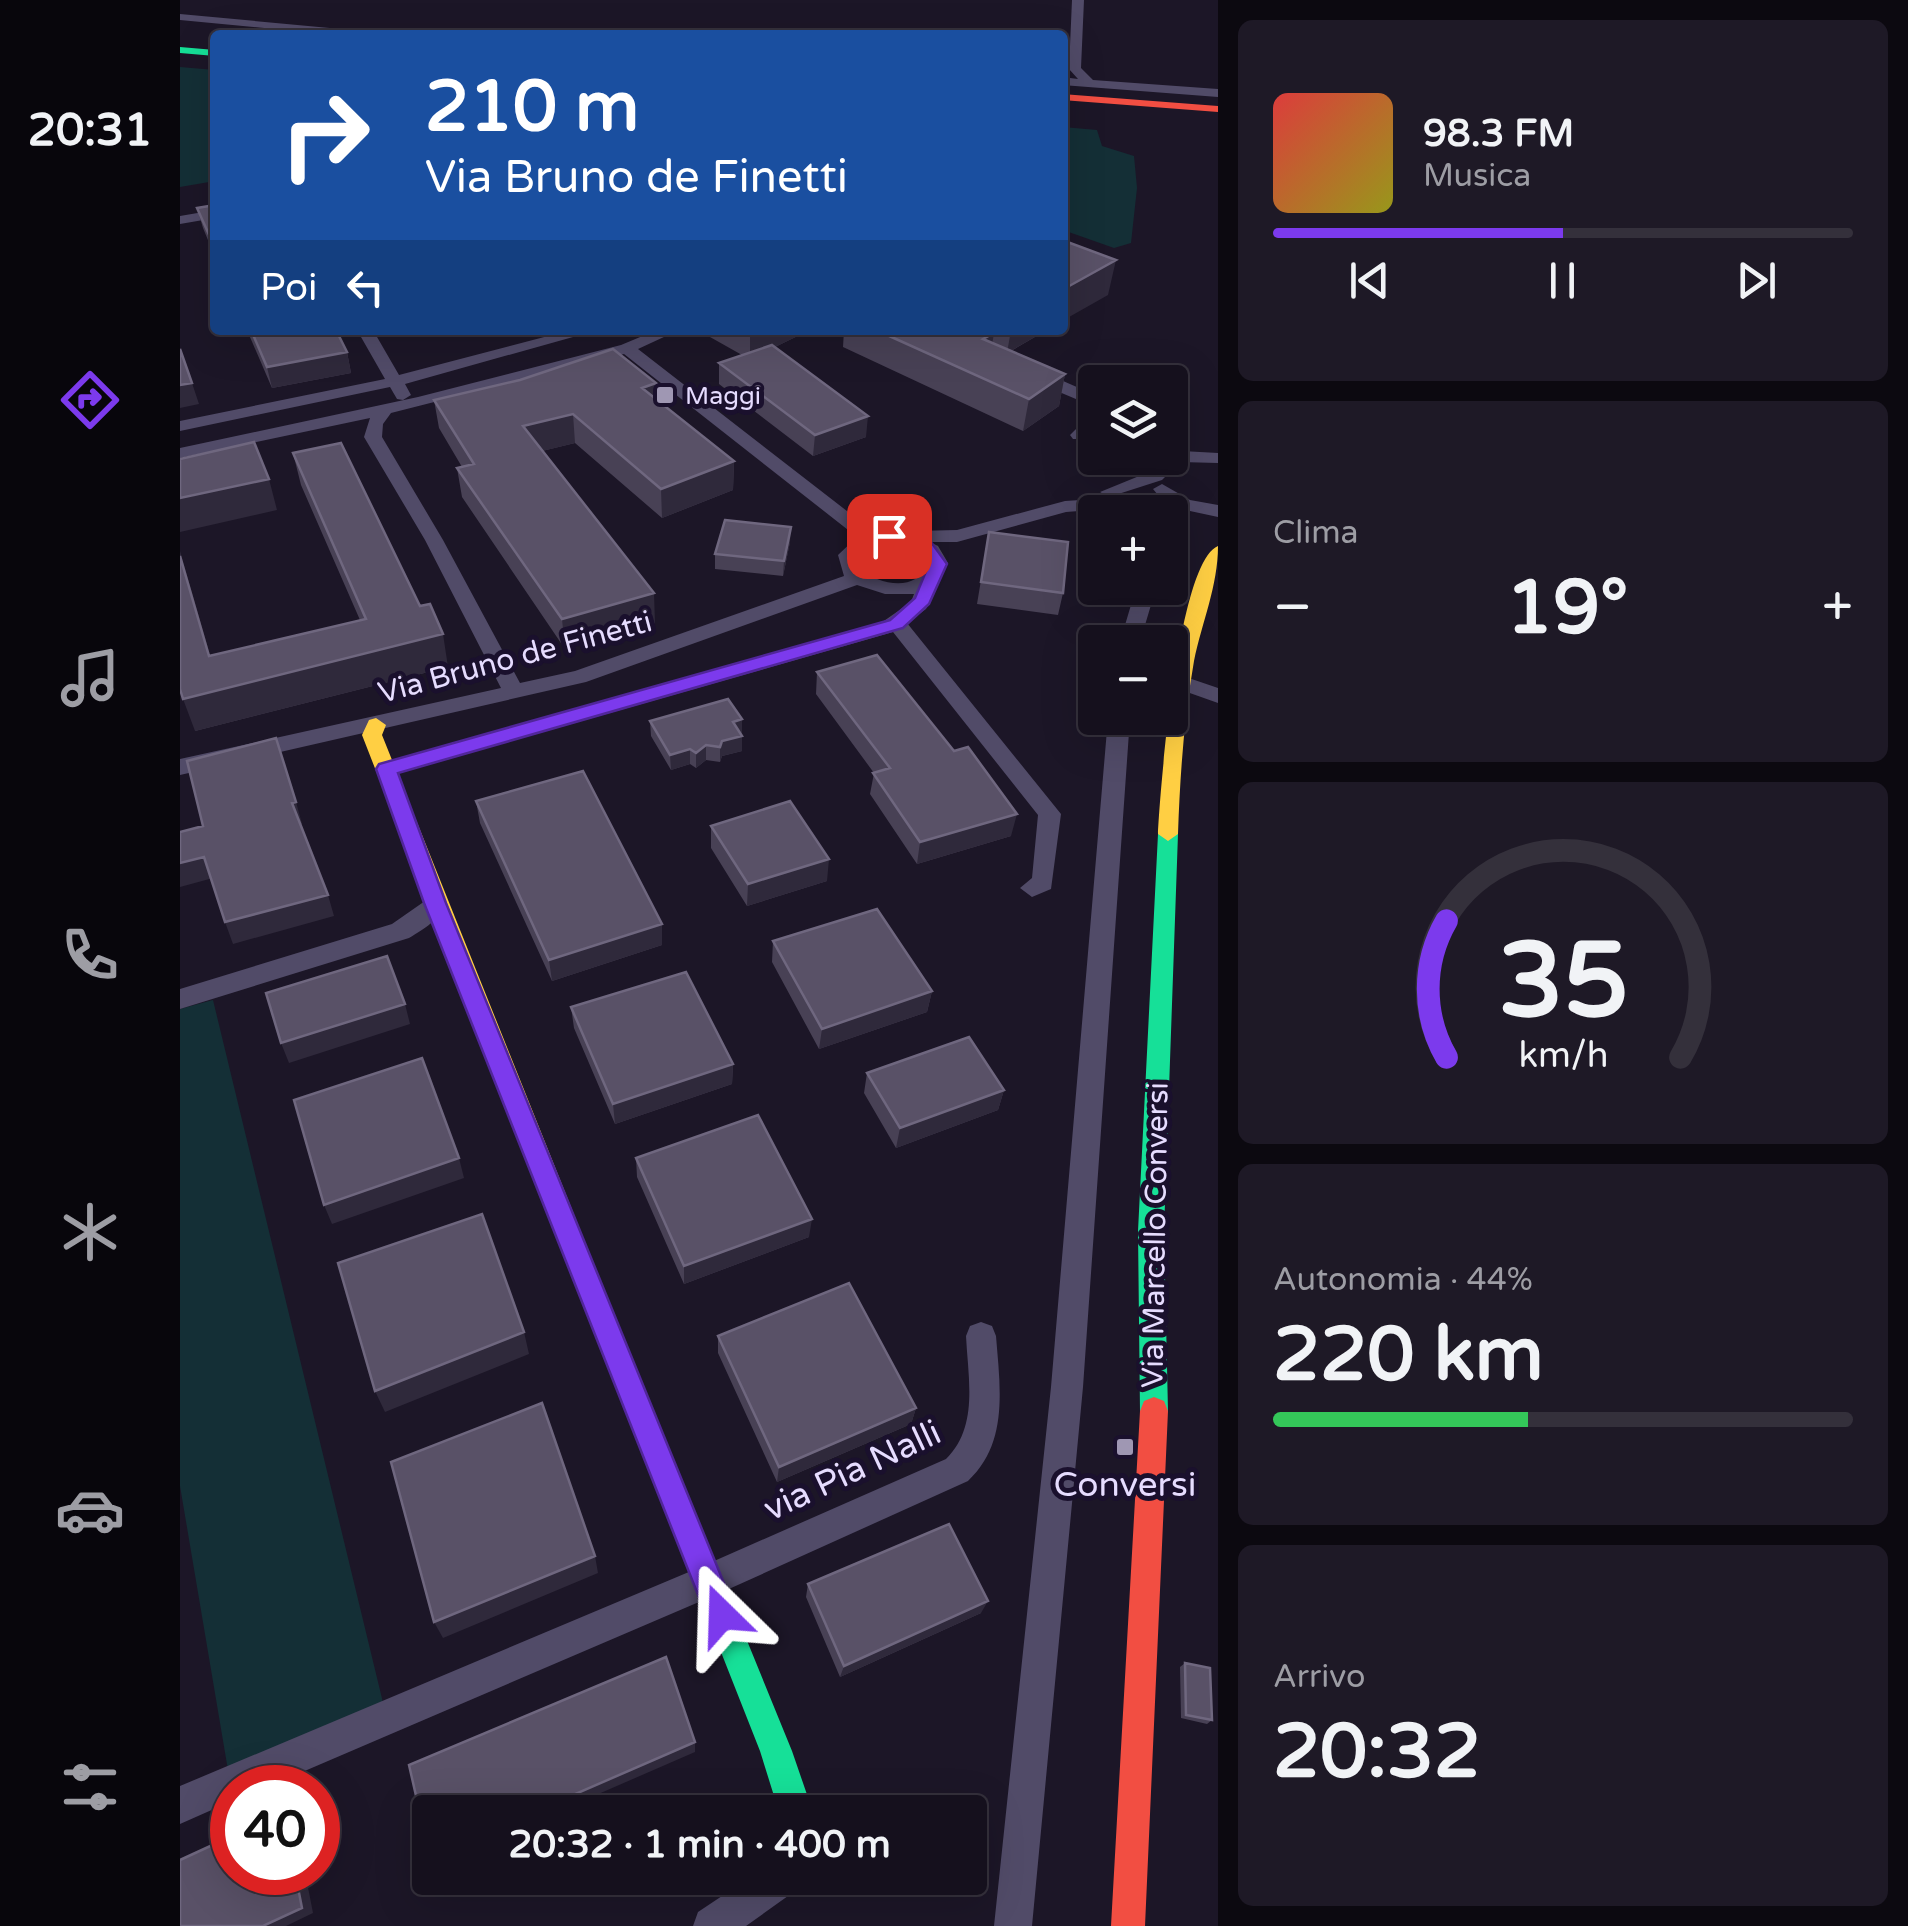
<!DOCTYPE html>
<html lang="it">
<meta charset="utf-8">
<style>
:root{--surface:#15101d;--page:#1e1926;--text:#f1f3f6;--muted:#9d9da4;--line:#34303b;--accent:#7c3aed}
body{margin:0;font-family:"Varela Round",sans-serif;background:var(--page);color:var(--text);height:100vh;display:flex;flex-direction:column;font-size:38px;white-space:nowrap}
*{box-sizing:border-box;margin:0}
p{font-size:32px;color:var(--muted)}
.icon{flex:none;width:55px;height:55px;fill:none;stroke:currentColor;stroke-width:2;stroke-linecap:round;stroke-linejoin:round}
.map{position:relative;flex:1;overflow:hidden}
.side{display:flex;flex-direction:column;gap:20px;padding:20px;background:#0c0910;width:690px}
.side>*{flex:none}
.banner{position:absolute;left:30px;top:30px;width:858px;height:305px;border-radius:10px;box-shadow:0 10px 40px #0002,0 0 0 2px var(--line);background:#1a4fa0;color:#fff;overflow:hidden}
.buttons{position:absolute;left:898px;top:365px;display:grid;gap:20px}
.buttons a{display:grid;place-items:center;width:110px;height:110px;border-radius:10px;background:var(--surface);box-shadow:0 10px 40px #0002,0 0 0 2px var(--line);font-size:50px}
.speed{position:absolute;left:30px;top:1765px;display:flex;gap:20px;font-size:50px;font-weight:700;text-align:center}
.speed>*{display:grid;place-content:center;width:130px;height:130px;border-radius:50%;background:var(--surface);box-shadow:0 10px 40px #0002,0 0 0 2px var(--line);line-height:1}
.speed .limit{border:15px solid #d22;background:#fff;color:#111}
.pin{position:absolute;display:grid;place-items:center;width:85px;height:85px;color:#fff;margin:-42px;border-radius:20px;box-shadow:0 5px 15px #0006}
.me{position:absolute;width:110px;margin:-55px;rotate:338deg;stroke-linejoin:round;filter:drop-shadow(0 0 8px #0008)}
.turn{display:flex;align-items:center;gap:35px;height:210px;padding:0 50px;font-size:45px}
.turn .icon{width:130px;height:130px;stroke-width:2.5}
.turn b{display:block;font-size:70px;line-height:85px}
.then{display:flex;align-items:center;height:95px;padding:0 50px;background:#0003;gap:20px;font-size:38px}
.big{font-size:75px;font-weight:700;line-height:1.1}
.side .widget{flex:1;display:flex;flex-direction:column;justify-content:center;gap:15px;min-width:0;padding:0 35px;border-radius:15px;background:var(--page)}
.side .dial{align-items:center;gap:0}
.dial svg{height:260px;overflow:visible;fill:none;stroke:var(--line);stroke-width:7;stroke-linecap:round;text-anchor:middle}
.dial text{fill:var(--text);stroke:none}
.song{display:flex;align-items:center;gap:30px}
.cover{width:120px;height:120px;border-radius:15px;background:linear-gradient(135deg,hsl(0 70% 55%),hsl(60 70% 35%))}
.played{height:10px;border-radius:5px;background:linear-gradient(90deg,var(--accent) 50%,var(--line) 50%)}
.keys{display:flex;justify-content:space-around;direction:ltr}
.heat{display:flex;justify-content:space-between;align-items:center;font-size:55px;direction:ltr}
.charge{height:15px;border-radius:8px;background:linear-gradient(90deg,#34c759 44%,var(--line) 0)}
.trip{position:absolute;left:232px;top:1795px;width:575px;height:100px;border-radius:10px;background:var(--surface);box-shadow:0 10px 40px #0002,0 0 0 2px var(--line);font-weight:700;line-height:100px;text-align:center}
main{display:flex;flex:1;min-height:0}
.menu{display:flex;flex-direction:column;width:180px;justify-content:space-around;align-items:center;background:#08060c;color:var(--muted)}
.menu .icon{width:70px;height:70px}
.menu .on{color:var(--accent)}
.menu b{font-size:45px;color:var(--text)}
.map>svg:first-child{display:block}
</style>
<main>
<nav class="menu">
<b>20:31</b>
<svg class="icon on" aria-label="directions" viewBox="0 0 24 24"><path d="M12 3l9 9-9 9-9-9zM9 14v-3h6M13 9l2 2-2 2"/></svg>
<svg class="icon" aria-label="music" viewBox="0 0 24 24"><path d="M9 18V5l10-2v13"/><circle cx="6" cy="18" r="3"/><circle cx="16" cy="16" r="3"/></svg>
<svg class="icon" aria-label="phone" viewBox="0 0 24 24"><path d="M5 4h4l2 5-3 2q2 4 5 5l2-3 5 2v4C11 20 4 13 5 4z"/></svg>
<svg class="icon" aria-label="climate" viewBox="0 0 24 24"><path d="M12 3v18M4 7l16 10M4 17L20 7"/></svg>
<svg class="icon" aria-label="car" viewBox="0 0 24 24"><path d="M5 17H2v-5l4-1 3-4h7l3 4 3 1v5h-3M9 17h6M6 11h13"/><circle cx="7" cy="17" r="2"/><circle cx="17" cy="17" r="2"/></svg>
<svg class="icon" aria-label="filters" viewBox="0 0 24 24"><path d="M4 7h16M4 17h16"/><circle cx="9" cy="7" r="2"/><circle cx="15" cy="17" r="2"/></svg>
</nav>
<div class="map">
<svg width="1038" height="1926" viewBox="0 0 1038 1926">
<rect width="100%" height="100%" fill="#1c1627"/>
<path fill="#142f36" d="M0,67L35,70V181L0,187Z
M883,127L917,130L922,146L954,156L957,188L951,243L934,248L883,230Z
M33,1000L206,1715L50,1782L0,1486V1009Z"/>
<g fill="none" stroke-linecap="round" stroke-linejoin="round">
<path fill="#514b68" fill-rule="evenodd" d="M892,0H904L901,68L913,80L1038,89V97L882,85V77L898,79L889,69Z
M0,14L193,32L199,35H156L0,20Z
M35,210V218L0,224V216Z
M177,330H193L219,375L391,330H418L225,384L231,395L223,400L217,399L210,387L0,431V421L205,379Z
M477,330H499L458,349L694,532L777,530L885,501L978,495L973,489L982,484L1010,500L1038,505V517L1010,511L999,539L990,545L992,504L886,512L777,542H750L758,546L768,563L746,609L727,623L881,814L871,889L852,897L840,888L852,878L858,815L713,632L206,777L195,769L198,764L701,623L731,602L734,594H705L677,585L406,682L0,775V759L321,688L245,540L184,437L190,418L0,458V448L238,397L441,345ZM444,354L677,537L658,555L664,576L395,671L340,683L263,540L202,437L203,424L211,413ZM700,542C720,542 738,544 748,563C736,593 701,585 679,569L678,556L686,546Z
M846,370H858L915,395V430L905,439H893L890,435L902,423L903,402L846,378Z
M1002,451L1038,453V463L1000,462L982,480L929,497L920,492L969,472L981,458Z
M956,588H976L960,642H940Z
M997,674L1038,688V703L990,686V676Z
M928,718H950L903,1387L852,1926H814L871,1387Z
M255,894L264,897L267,903C257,921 246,928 229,938L0,1009V989L212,924Z
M801,1322L812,1326L816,1336C820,1387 829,1443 788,1481L540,1593L85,1788H52V1801L0,1824V1786L516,1569L766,1459C799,1427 788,1378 786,1336L790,1326Z
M569,1878H621L615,1891L566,1926H513L518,1912Z"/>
<path fill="#16e098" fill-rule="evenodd" d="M0,47L35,50V56L0,53Z
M988,827L998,834L984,1231L988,1411L984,1421L974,1425L964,1421L960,1411L958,1231L978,834Z
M418,1294L428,1298L431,1307L612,1751L633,1812H599L580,1751L405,1307L408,1298Z"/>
<path fill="#ffcf43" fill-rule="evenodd" d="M1038,546C1038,586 1022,622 1014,661C1004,718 1000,776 998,834L988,841L978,834C980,789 998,562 1038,546Z
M196,718L206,725L202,735L431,1307L428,1316L418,1320L408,1316L405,1307L182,735L189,720Z"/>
<path fill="#f24e42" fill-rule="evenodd" d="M882,94L1038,106V112L882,100Z
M974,1397L984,1401L988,1411L965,1926H931L960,1411L964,1401Z"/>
</g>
<path fill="#484155" d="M35,205V257L23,228L17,208Z
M67,330H156L167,352L171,373L92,388Z
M530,330H630L595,347L686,437L633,456L539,384V363L562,355L530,337Z
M664,330H867L831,351L885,374L879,406L843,431L663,347Z
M254,400H477L554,461L553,490L482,518L395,443L362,451L475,623L385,649L282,497L277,468L282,467L259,428Z
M113,453L268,667L15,731L31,656L180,620L121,485Z
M809,532L883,593L878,615L797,604Z
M610,542L603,576L535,569V554Z
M637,672L774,751L831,836L737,864L690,794L694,773L636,694Z
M470,721L561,734L562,751L542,756L540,762L526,760L516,768L510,764L491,770L471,736Z
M296,801L482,945L372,981L300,823Z
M531,826L647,881L567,906L531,848Z
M593,941L752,991L747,1012L639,1049L592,962Z
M391,1007L553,1064L552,1084L435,1124L394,1028Z
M687,1073L824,1090L818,1110L716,1148L684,1093Z
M456,1158L629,1237L504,1284L457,1177Z
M538,1336L736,1408L731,1424L597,1482L538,1353Z
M628,1584L801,1613L660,1677L626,1597Z
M1005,1663L1032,1720L1027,1724L1001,1718L1000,1667Z"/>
<path fill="#2f293b" d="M936,260L928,295L882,321V290Z
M570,330H630L570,359Z
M831,330H867L827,353Z
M814,333L809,364L803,339Z
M167,352L171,373L92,388L87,367Z
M885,374L879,406L843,431L849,399Z
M12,383L19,404L0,408V385Z
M476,383L477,412L462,388Z
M393,414L395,443L346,455L343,426Z
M688,416L686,437L633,456L635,435Z
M554,461L553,490L482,518L481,489Z
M89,479L97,510L0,532V498Z
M611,527L610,542L603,576L604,561Z
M0,551L40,689L29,656L0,556Z
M474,593L475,623L385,649L382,619Z
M263,634L268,667L15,731L3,699Z
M562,719V734L553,722Z
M562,736V751L542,756L540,762V747L542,741Z
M526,745V760L516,768V753Z
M510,749V764L491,770L490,755Z
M116,802L122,824H119L112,803Z
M837,814L831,836L737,864L740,842Z
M24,857L33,878L0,887V863Z
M649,859L647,881L567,906L568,884Z
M148,895L154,916L53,944L45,922Z
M482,924V945L372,981L369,960Z
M752,991L747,1012L639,1049L642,1029Z
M225,1004L230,1024L109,1063L101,1043Z
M553,1064L552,1084L435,1124L433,1104Z
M824,1090L818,1110L716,1148L720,1128Z
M279,1158L284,1178L152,1224L144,1205Z
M632,1219L629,1237L504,1284V1266Z
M344,1332L349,1354L205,1412L195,1391Z
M736,1408L731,1424L597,1482L599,1467Z
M415,1556L418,1573L263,1638L254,1622Z
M808,1601L801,1613L660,1677L664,1666Z
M515,1742V1752L377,1812H354Z
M115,1872H125L133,1913L106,1926H83Z"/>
<path fill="#595167" stroke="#6f677f" stroke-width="2.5" d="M35,205V248L17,208Z
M882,240L936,260L882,290Z
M71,330H156L167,352L87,367Z
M696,330H808L814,333L803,339L885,374L849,399Z
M592,345L688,416L635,435L539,363Z
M0,349L12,383L0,385Z
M433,349L476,383L462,388L554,461L481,489L393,414L343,426L474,593L382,619L277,468L294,464L254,400L340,380Z
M74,442L89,479L0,498V459Z
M161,443L240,606L250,604L263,634L3,699L0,689V556L29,656L186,619L113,453Z
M545,520L611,527L604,561L535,554Z
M809,532L888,542L883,593L801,582Z
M697,655L774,751L788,747L837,814L740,842L693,773L710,768L637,672Z
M548,699L562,719L553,722L562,736L542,741L540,747L526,745L516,753L510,749L490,755L470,721Z
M96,738L116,802L112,803L148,895L45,922L24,857L0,863V832L23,826L7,761Z
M403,771L482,924L369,960L296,801Z
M610,801L649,859L568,884L531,826Z
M697,909L752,991L642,1029L593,941Z
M207,956L225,1004L101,1043L86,993Z
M506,972L553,1064L433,1104L391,1007Z
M789,1037L824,1090L720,1128L687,1073Z
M242,1058L279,1158L144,1205L114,1100Z
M578,1115L632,1219L504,1266L456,1158Z
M302,1214L344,1332L195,1391L158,1263Z
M669,1283L736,1408L599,1467L538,1336Z
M362,1403L415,1556L254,1622L211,1462Z
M769,1524L808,1601L664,1666L628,1584Z
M486,1657L515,1742L354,1812H250V1857L229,1765Z
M1005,1663L1030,1668L1032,1720L1006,1715Z
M52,1836V1872H115L122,1908L83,1926H0V1860Z"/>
<path fill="#7c3aed" stroke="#51269a" stroke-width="2.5" d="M709,530L751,542L767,564L749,604L723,628L218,773L266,903L557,1615L553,1626L542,1630L531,1626L526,1615L244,903L196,769L199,764L710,620L735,598L749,564L739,549L703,539V532Z"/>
<g fill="#9f97b3" stroke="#1a102d" stroke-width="4">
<rect x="475" y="385" width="20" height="20" rx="5"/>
<rect x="935" y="1437" width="20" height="20" rx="5"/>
</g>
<g text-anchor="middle" stroke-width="10" stroke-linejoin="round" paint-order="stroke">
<g font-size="25" fill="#e6dcff" stroke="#1a102d" text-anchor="start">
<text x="505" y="404">Maggi</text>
</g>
<g font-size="30" fill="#e6dcff" stroke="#1a102d">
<text transform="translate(335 657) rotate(-15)" y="10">Via Bruno de Finetti</text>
<text transform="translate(975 1235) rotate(-89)" y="10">Via Marcello Conversi</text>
</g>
<g font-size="35" fill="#e6dcff" stroke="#1a102d">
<text transform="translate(672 1470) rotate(-25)" y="12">via Pia Nalli</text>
</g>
<g font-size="35" fill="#e6dcff" stroke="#1a102d">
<text x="945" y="1496">Conversi</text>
</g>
</g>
</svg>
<div class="buttons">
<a><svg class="icon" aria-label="layers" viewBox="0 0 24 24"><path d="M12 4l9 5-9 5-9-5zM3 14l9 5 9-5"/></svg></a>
<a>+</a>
<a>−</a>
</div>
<div class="speed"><div class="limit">40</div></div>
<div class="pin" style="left:709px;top:536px;background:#d93025"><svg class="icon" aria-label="arrive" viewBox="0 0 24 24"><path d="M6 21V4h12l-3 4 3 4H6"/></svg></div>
<svg class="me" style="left:542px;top:1615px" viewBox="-20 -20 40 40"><path d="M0-17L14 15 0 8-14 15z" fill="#7c3aed" stroke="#fff" stroke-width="4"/></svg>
<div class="trip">20:32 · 1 min · 400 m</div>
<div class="banner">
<div class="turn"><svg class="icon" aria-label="right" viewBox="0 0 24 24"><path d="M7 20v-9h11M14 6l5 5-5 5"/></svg><div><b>210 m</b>Via Bruno de Finetti</div></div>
<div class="then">Poi<svg class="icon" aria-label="left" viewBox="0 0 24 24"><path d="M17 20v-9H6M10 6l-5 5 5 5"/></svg></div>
</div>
</div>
<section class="side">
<div class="widget">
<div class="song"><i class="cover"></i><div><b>98.3 FM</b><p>Musica</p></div></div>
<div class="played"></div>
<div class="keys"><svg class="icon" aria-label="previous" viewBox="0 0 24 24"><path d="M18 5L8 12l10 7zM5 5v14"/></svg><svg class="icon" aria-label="pause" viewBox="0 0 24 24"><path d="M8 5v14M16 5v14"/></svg><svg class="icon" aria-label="next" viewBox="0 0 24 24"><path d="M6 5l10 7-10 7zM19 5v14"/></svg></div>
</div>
<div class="widget"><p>Clima</p>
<div class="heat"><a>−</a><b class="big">19°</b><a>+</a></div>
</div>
<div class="widget dial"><svg viewBox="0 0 100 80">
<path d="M14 69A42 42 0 1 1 86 69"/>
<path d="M14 69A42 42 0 0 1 14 27" stroke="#7c3aed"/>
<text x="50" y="56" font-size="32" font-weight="700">35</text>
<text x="50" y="72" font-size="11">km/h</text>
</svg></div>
<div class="widget"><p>Autonomia · 44%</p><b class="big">220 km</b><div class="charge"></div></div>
<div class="widget"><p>Arrivo</p><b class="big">20:32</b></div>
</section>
</main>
